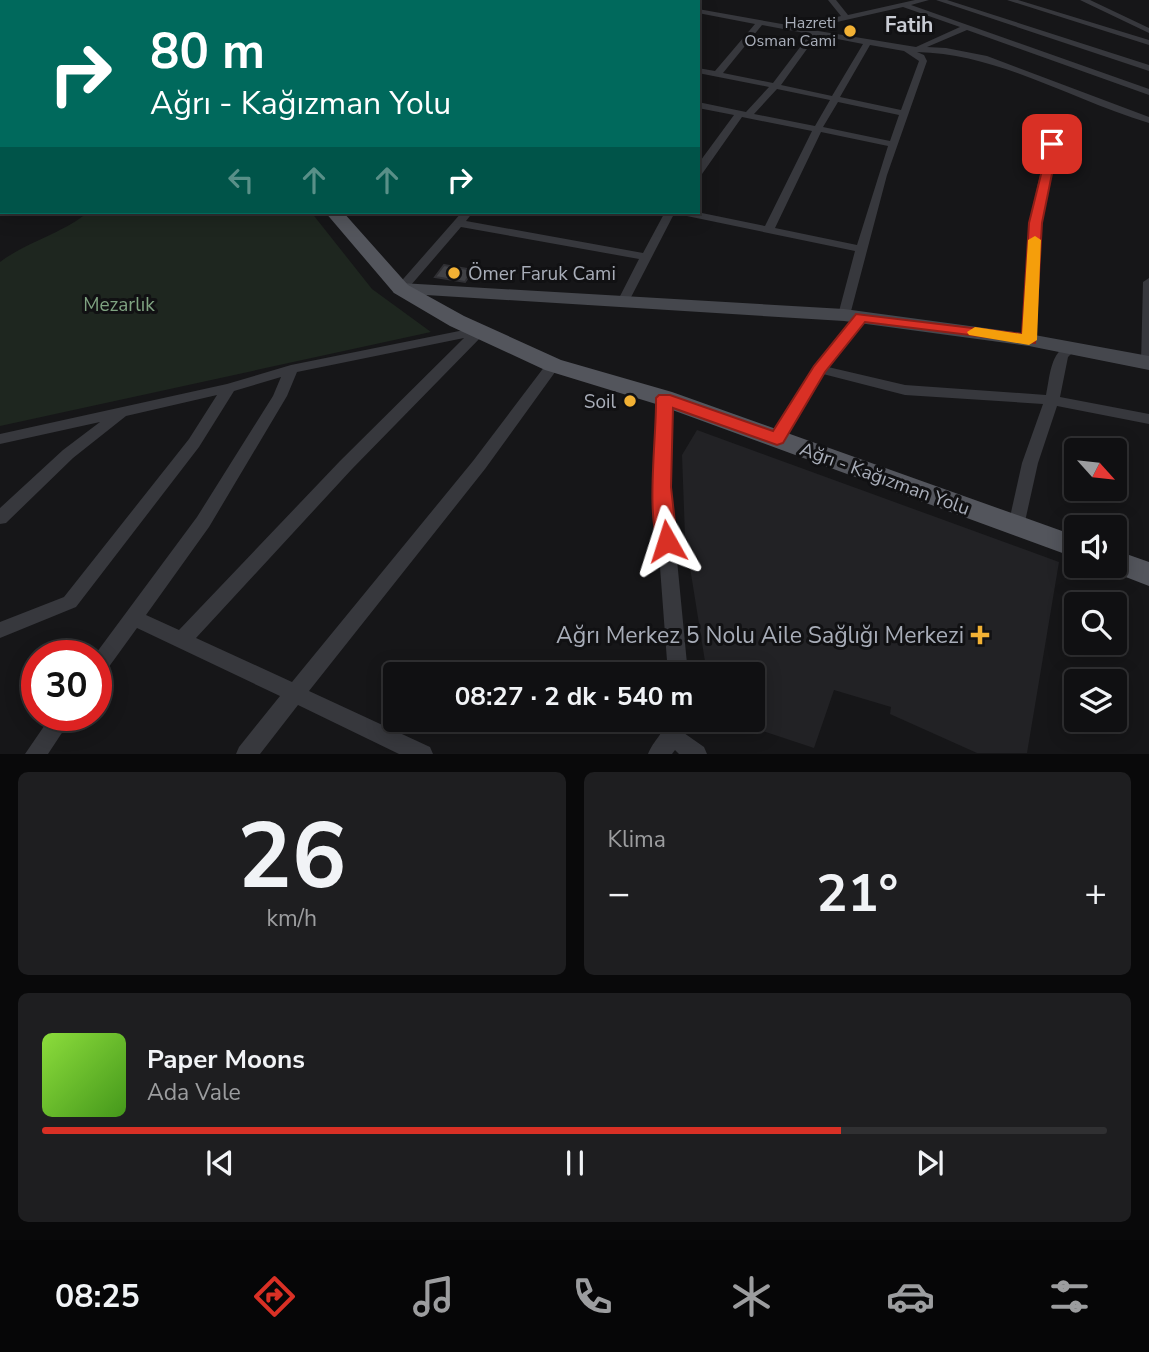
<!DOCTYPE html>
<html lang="tr">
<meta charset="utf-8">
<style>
:root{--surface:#101012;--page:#1e1e20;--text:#f1f3f6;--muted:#9c9d9f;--line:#303032;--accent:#d93025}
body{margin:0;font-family:"Nunito Sans",sans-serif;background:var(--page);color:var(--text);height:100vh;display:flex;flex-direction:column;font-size:26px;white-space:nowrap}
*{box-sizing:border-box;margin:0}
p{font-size:23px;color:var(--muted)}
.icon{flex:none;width:38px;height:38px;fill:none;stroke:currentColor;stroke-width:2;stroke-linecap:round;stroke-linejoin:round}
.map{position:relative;height:754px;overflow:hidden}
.panel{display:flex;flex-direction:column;gap:18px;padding:18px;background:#09090a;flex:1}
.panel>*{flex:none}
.hud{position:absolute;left:0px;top:0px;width:700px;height:214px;box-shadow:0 4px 18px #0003,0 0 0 2px var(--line);background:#00695c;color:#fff;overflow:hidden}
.needle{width:46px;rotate:117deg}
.controls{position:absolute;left:1064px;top:438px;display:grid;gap:14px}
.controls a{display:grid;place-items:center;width:63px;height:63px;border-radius:7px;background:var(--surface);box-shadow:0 4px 18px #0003,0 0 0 2px var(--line);font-size:35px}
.speed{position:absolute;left:21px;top:640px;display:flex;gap:14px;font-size:35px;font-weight:700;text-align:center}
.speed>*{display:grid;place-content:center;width:91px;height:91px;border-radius:50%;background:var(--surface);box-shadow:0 4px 18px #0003,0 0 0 2px var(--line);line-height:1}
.speed .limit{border:10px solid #d22;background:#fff;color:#111}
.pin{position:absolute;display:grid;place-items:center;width:60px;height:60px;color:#fff;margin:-30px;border-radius:14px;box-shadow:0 4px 10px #0006}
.me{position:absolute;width:77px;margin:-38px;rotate:354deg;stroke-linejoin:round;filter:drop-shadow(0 0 5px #0008)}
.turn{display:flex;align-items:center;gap:24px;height:147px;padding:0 35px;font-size:32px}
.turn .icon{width:91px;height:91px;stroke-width:2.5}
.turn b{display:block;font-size:49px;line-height:60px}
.lanes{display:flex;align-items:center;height:66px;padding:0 35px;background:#0003;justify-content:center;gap:35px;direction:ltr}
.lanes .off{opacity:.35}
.big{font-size:52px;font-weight:700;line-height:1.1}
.panel .tile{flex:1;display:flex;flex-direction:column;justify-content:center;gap:10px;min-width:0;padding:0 24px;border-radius:10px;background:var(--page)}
.panel .dial{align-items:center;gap:0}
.dial b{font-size:91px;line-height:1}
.song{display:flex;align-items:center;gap:21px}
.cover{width:84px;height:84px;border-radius:10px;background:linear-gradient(135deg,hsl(90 70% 55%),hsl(100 70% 35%))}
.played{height:7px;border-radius:4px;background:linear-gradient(90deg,var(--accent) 75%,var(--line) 75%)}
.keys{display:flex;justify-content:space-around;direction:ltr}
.heat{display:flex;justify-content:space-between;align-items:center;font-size:38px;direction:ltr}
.panel .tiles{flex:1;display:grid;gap:18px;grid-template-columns:1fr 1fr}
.tile:last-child{grid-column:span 2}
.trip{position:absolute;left:383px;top:662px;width:382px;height:70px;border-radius:7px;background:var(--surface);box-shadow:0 4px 18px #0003,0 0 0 2px var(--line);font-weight:700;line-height:70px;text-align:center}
.menu{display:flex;height:112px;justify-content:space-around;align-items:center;background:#060607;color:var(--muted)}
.menu .icon{width:49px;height:49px}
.menu .on{color:var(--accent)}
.menu b{font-size:32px;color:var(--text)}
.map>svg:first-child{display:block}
</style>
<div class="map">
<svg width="1149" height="754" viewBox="0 0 1149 754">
<rect width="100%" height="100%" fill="#161618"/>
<path fill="#222225" d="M697,430L1059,562L1027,753H977L890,714L891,707L834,690L814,748L726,719H752V674H707L685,536L682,455Z"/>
<path fill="#1e261f" d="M88,212H311L372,289L431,332L0,426V262C28,241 66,232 88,212Z"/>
<path fill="#404145" stroke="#303034" stroke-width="2" d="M444,265L473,270L465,282L435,277Z"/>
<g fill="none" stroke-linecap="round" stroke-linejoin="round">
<path fill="#37383d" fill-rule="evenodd" d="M131,0H141L129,2Z
M195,0H204L194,2Z
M274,0H283L273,2Z
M350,0H358L349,2Z
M405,0H441L443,2H407Z
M595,0H604L594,2Z
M631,0L648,2H633Z
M828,0H836L848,15L915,0H929L911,5L1149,89V95L967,30L927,47L946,48L987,56L1149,117V123C1071,100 1000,54 917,52L924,55L927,61L887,175L850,315L844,319L839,318L838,315L855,251L682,215L677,212H697L765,226L812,131L742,117L702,174L698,175V164L734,115L698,108V102L746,112L769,87L698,73V68L715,71L755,24L698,13V9L799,27L841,16ZM903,7L960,27L916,47L806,29ZM762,25L810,34L773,83L723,73ZM817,35L863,44L832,96L781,85ZM870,45L904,51L919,61L901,110L840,97ZM777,89L830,100L815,126L754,114ZM838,102L899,115L890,141L823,127ZM821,132L888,146L857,245L775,228Z
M936,0H947L1149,65V71Z
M1007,0H1018L1149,40V45Z
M1080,0H1090L1149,28V33Z
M0,130L2,131V138L0,137Z
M1052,141L1057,144L1041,223L1036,340L1029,344L1022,340L1029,223L1047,144Z
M0,195H2L0,202Z
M462,212H473L466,221L643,253L665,212H675L627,305H619L617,302L639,259L461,227L405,292H397L395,289L397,286Z
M1149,278V367H1148L1141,363L1143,282Z
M861,313L867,317L828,367L905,385L1046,395C1050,377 1050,351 1070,344L1077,348L1068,357L1060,397L1149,414V424L1057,406L1038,463L1024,526L1022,531L1016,533L1010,531L1008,526L1022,463L1043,404L905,395L823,374L782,443H772L769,439L814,366L856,314Z
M479,327L484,328L486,331L484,334L352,469L196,638L292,682L473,461L548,362H558L560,365L558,368L485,469L309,691L430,747L433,754H399L298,705L260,754H236L239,747L280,696L137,628L103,675L96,678V656H94L197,517L273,396L281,377L234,391L199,447L76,607L0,638V622L64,597L189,439L217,395L126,416L73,458L6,523L0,524V508L63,450L100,422L0,444V434L227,384L291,365ZM464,338L340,461L179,630L146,615L209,527L287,396L297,372Z
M664,393L671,398L670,487L688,674H668L654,487L657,398Z
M51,716H73L48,754H25Z
M666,719H686L684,733L704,747L707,754H679L675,750L672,754H648C654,739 663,736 666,719Z"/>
<path fill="#45474d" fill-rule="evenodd" d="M504,0H517L503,2Z
M401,283L844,309L1029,334L1149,356V370L1029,346L844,321L394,293L392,289L394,285Z"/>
<path fill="#53555c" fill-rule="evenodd" d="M63,0H77L79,2H64Z
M325,212H343L408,285L464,316L561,360L672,392L1076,536V558L656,404L545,370L450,326L394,293Z
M1115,550L1149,562V586L1105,569L1103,565H1115Z"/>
</g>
<path fill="#d93025" stroke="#8d1f18" stroke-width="2" d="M1049,142L1058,144L1042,223L1035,343L865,322L825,372L783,443L777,445L673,408L671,487L677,541L674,547L667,549L660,547C645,518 657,434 656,398L659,395H670L773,431L814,366L856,314L1022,334L1029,223Z"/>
<path fill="#f59e0b" d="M1035,236L1041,240L1037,340L1029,345L969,335L967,332L975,327L1022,334L1028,240Z"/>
<g fill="#f2b134" stroke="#111113" stroke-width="2.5">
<circle cx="850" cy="31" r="7"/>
<circle cx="454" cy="273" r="7"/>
<circle cx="630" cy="401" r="7"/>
<path d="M976.5 624.5h7v7h7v7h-7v7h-7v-7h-7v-7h7z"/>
</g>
<g text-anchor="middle" stroke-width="6" stroke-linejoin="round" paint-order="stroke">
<g font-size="16" fill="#a8adb8" stroke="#111113" text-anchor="end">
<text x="836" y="28">Hazreti<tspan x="836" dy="18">Osman Cami</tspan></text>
</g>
<g font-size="19" fill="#a8adb8" stroke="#111113" text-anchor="start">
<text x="468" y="280">Ömer Faruk Cami</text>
<text x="616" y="408" text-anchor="end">Soil</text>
</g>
<g font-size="19" fill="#7fa381" stroke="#111113">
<text x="119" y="311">Mezarlık</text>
</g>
<g font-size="19" fill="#a8adb8" stroke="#111113">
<text transform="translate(885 478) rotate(20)" y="7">Ağrı - Kağızman Yolu</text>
</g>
<g font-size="21" font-weight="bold" fill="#c9ccd4" stroke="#111113">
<text x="909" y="32">Fatih</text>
</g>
<g font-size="23" fill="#a8adb8" stroke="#111113" text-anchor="end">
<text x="964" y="643">Ağrı Merkez 5 Nolu Aile Sağlığı Merkezi</text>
</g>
</g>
</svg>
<div class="controls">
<a><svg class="needle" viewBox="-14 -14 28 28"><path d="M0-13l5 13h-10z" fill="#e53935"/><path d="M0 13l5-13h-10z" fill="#9c9d9f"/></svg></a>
<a><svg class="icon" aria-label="sound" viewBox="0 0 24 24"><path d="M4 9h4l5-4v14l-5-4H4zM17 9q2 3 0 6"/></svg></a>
<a><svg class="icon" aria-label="search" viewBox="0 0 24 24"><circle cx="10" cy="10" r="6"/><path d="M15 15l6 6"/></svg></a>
<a><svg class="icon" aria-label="layers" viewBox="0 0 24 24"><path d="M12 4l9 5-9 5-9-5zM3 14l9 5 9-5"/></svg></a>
</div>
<div class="speed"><div class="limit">30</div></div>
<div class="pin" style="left:1052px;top:144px;background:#d93025"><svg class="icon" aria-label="arrive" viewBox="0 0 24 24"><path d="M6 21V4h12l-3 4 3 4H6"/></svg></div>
<svg class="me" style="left:667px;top:541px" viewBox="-20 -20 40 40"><path d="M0-17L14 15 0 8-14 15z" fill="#d93025" stroke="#fff" stroke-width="4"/></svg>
<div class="trip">08:27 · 2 dk · 540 m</div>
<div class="hud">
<div class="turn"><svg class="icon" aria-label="right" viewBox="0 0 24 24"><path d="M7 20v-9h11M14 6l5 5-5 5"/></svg><div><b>80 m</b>Ağrı - Kağızman Yolu</div></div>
<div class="lanes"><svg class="icon off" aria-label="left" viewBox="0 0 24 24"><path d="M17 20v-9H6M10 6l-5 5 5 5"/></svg><svg class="icon off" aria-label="ahead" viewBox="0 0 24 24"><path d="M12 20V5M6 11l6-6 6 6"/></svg><svg class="icon off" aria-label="ahead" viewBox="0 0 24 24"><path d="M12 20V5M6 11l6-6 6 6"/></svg><svg class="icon" aria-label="right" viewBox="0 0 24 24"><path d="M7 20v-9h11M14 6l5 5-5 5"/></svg></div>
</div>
</div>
<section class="panel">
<div class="tiles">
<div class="tile dial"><b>26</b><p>km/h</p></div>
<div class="tile"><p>Klima</p>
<div class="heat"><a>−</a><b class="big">21°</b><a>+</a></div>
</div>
<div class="tile">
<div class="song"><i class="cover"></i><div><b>Paper Moons</b><p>Ada Vale</p></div></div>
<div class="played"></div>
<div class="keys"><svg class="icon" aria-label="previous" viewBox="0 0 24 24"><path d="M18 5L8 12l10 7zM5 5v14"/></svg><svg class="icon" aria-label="pause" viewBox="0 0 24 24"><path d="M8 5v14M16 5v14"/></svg><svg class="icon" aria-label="next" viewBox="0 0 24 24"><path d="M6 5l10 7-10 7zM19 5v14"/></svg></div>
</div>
</div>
</section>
<nav class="menu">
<b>08:25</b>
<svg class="icon on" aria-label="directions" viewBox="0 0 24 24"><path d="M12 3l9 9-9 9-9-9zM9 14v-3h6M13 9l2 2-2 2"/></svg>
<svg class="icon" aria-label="music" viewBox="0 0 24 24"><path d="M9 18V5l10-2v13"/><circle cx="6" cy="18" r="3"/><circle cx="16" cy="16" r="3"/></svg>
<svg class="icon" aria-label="phone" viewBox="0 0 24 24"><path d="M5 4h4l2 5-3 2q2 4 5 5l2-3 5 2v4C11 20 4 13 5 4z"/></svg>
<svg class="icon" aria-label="climate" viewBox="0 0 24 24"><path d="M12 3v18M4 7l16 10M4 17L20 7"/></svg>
<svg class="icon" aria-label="car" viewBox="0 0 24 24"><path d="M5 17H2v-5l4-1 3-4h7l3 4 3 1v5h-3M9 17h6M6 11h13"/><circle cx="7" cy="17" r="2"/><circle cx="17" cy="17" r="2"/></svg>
<svg class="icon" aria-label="filters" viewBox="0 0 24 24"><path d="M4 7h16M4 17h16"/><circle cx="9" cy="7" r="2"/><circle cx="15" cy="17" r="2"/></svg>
</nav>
